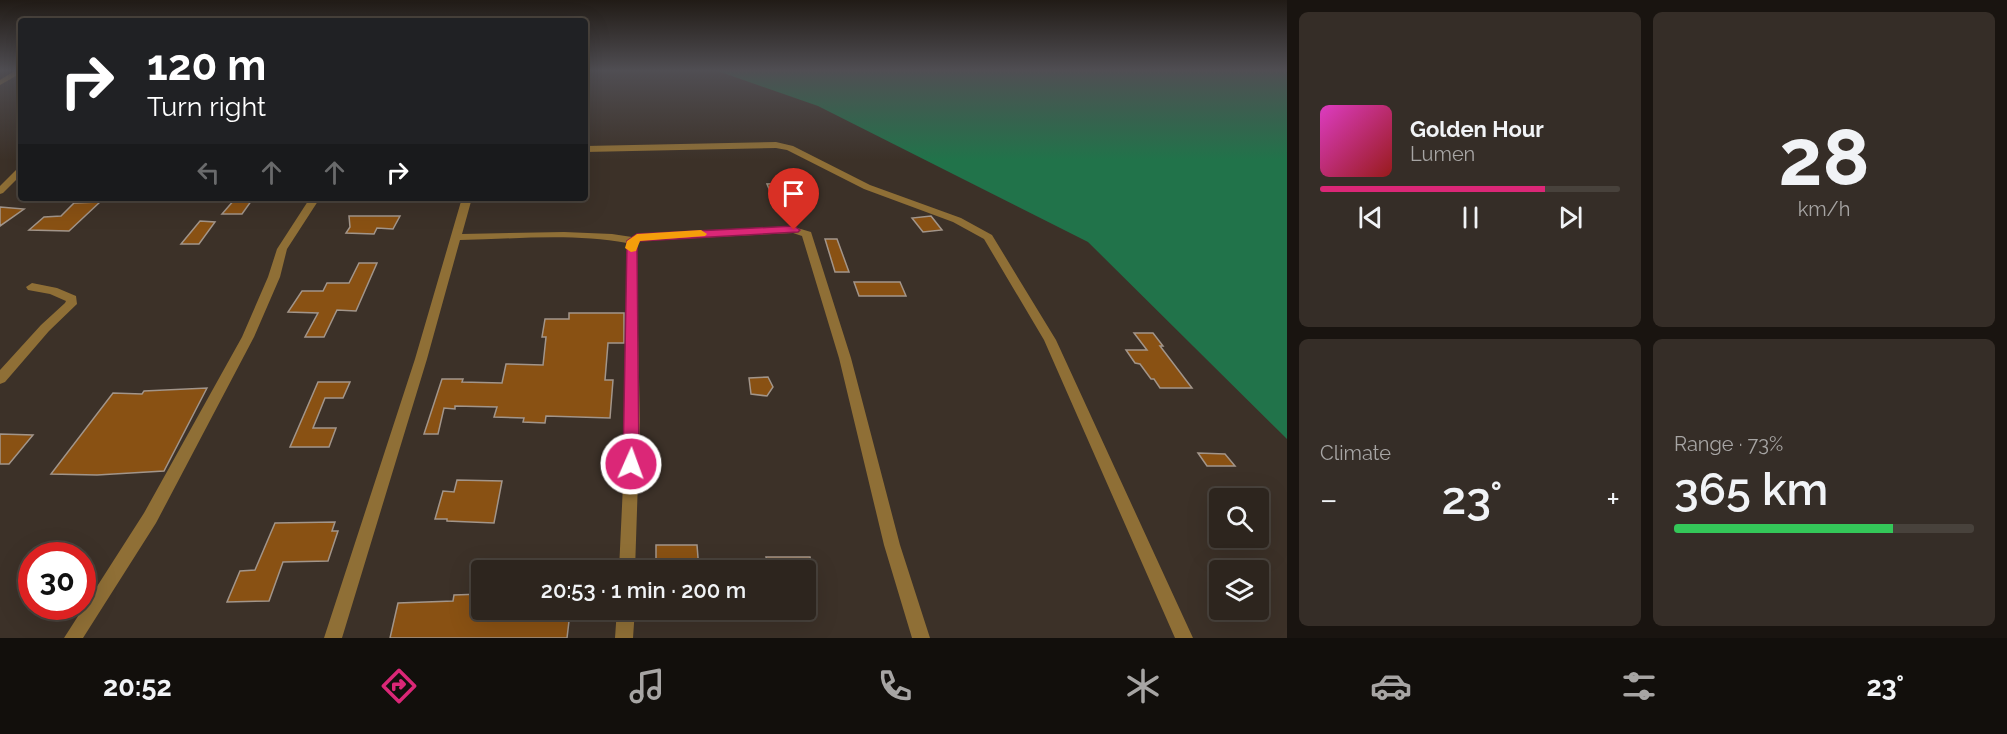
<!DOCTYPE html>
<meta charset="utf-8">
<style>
:root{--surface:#2d251e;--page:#352d27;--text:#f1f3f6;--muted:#a7a5a4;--line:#48423c;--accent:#db2777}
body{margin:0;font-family:Raleway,sans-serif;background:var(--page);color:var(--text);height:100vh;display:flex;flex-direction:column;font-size:22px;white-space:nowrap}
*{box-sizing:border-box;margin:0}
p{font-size:20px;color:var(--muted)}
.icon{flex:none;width:33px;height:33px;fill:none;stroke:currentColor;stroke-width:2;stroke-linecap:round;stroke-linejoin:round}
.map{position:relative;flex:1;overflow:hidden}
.details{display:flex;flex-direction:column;gap:12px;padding:12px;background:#191410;width:720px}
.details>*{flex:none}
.top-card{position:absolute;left:18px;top:18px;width:570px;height:183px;border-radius:6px;box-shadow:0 6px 24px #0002,0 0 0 2px var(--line);background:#202124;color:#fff;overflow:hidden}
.controls{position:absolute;left:1209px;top:488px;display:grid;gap:12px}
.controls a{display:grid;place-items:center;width:60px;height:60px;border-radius:6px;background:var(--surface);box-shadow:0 6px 24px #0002,0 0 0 2px var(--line);font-size:30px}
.speed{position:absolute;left:18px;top:542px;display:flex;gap:12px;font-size:30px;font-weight:700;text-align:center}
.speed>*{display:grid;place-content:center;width:78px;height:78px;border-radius:50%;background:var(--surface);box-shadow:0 6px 24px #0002,0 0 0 2px var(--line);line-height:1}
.speed .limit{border:9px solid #d22;background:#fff;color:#111}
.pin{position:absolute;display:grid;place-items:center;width:51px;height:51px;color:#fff;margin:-62px -26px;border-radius:50% 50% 50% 0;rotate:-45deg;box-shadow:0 0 6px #0007}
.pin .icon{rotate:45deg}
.me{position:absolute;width:66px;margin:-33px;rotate:2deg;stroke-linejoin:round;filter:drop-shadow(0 0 4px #0008)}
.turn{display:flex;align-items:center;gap:21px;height:126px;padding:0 30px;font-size:27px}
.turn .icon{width:78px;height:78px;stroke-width:2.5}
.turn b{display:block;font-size:42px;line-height:51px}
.lanes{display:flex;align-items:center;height:57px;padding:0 30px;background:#0003;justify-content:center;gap:30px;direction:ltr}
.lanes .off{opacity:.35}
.big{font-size:45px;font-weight:600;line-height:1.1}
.details .widget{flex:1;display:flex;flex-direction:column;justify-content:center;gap:9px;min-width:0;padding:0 21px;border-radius:9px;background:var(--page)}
.details .dial{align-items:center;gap:0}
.dial b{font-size:78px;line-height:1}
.song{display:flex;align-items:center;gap:18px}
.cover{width:72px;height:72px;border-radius:9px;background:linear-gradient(135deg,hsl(310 70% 55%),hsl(0 70% 35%))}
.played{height:6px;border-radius:3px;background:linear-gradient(90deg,var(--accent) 75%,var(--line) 75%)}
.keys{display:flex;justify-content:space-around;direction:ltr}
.heat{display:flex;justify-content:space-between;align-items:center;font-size:33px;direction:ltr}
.charge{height:9px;border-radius:4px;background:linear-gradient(90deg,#34c759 73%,var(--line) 0)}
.details .tiles{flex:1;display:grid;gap:12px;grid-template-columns:repeat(2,1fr)}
.trip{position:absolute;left:471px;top:560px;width:345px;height:60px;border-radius:6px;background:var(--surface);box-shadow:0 6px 24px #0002,0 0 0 2px var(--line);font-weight:600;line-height:60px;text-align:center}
.tabs{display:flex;height:96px;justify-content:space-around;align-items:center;background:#120f0c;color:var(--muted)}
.tabs .icon{width:42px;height:42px}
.tabs .active{color:var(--accent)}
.tabs b{font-size:27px;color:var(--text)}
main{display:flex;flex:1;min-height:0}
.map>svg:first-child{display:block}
</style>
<main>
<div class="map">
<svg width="1287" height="638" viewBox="0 0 1287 638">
<rect width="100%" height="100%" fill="#3c3128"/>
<path fill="#21734a" d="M715,70H1287V439L1088,242L818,106Z"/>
<path fill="#895113" stroke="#a2958a" stroke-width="1.5" d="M794,183L806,209L778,210L767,184Z
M235,199L252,200L242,214H222Z
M100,202L69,231L29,230L44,217L61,216L74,203Z
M0,207L24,209L0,226Z
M349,216H400L393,229L377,228L374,234L346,233L350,227Z
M931,216L942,230L923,232L912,218Z
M200,221L215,222L199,244H181Z
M825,239H837L849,272H835Z
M359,263H377L356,311L337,310L324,337H305L318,313L288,312L302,291H323L327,283H349Z
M854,282H900L906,296H859Z
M569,313H624V343H608L605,380H613L610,418L546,416L545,423L523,422L524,418L494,417L497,407L455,406V409L444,408L438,434H424L442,379H463L462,382L502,383L506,364L543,365L546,337H542L545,319H569Z
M1134,333H1153L1163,346H1160L1192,388H1160L1154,379H1151L1140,364L1135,363L1126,350H1147Z
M768,377L773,387L767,396L751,394L749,378Z
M318,382H350L343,398H325L313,428H336L329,447H290Z
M207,388L164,471L97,475L51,474L113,393L142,394L144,391Z
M0,434L33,435L9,464H0Z
M1198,453L1225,454L1235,466H1207Z
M457,480L502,481L494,523L447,521V519H435L443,491L454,492Z
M335,522L332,531H338L328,561L283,562L269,601L227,602L240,571L255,570L275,523Z
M656,545H697L699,570H656Z
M766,557H810L812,570H769Z
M482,594V609H540L538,620L569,621L567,638H390L398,603L453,601L454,595Z"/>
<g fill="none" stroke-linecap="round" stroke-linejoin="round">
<path fill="#8f6f36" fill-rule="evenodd" d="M16,70H21V73L0,85V80Z
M776,142L793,146L870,185L961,218L992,235L1056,340L1193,638H1175L1044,340L984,239L953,222L864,189L787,150L776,148L585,152V146Z
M21,167V175L3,193L0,194V186L18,168Z
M310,198H320L287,249L280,277L254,337L156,523L83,638H64L144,513L242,337L268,277L277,249Z
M462,198H472L462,234L564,232L612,234L632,237L637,235L794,227L811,232L851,358L900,545L930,638H912L884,545L839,358L802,236L793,233L640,241L636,245L640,421L635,570H619L626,421L627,243C573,233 515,239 460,240L427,359L342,638H324L415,359Z
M32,283L57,288L76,296L77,304L49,331L5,382L0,384V370L41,325L65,303L66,301L50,294L28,290L26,287Z
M617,609H635L633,638H615Z"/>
</g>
<linearGradient id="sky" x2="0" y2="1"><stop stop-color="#211b16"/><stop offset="0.44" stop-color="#504e53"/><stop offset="1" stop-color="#504e53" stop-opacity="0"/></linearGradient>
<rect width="1287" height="160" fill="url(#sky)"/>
<path fill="#db2777" stroke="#8e194d" stroke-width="1.5" d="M794,226L800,230L798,232L640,241L637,244L639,464L637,468L631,470L625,468L623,464L627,241L637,234Z"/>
<path fill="#f59e0b" d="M701,230L707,234L705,236L640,241L636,251L631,252L625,248L627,241L637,234Z"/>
</svg>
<div class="controls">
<a><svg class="icon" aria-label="search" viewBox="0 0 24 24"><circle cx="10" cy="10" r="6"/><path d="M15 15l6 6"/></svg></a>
<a><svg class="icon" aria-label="layers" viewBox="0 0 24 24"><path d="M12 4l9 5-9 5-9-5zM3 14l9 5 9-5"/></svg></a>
</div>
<div class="speed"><div class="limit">30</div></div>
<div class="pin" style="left:794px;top:230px;background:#d93025"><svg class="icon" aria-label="arrive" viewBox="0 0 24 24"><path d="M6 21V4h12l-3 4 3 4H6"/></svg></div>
<svg class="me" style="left:631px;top:464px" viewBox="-20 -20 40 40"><circle r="17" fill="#db2777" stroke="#fff" stroke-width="3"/><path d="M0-11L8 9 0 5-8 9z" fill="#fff"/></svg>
<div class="trip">20:53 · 1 min · 200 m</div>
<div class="top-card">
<div class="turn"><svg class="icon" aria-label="right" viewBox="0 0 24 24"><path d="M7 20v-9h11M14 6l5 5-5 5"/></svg><div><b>120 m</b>Turn right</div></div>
<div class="lanes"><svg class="icon off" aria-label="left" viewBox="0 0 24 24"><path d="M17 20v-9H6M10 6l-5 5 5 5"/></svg><svg class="icon off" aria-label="ahead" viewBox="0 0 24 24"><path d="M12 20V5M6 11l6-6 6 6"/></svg><svg class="icon off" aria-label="ahead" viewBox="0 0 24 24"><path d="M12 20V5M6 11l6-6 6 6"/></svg><svg class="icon" aria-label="right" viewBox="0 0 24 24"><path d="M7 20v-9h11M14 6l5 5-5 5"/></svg></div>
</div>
</div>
<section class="details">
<div class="tiles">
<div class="widget">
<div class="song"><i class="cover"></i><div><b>Golden Hour</b><p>Lumen</p></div></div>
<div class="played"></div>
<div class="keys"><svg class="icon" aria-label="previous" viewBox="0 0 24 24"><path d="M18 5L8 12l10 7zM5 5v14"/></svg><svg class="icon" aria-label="pause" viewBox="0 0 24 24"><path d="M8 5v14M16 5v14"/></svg><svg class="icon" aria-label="next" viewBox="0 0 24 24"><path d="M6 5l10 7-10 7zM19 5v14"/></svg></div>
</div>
<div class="widget dial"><b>28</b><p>km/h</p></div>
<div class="widget"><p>Climate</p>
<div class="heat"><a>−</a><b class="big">23°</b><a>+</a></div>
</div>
<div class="widget"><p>Range · 73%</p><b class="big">365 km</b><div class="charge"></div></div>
</div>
</section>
</main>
<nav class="tabs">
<b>20:52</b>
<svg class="icon active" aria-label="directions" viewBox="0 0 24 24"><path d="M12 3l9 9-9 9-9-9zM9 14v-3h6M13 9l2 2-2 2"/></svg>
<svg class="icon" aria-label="music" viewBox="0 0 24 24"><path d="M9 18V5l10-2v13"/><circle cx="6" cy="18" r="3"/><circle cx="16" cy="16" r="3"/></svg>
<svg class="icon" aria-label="phone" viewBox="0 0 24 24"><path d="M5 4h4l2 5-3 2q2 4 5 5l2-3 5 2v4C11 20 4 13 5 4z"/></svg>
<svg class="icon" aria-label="climate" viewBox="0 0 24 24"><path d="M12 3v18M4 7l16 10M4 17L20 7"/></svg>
<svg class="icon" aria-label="car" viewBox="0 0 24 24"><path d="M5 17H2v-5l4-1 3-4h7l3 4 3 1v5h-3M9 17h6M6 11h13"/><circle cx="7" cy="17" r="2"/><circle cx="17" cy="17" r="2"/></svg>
<svg class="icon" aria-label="filters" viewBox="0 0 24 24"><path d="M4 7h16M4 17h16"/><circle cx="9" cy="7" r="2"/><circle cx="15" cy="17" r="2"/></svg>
<b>23°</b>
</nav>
